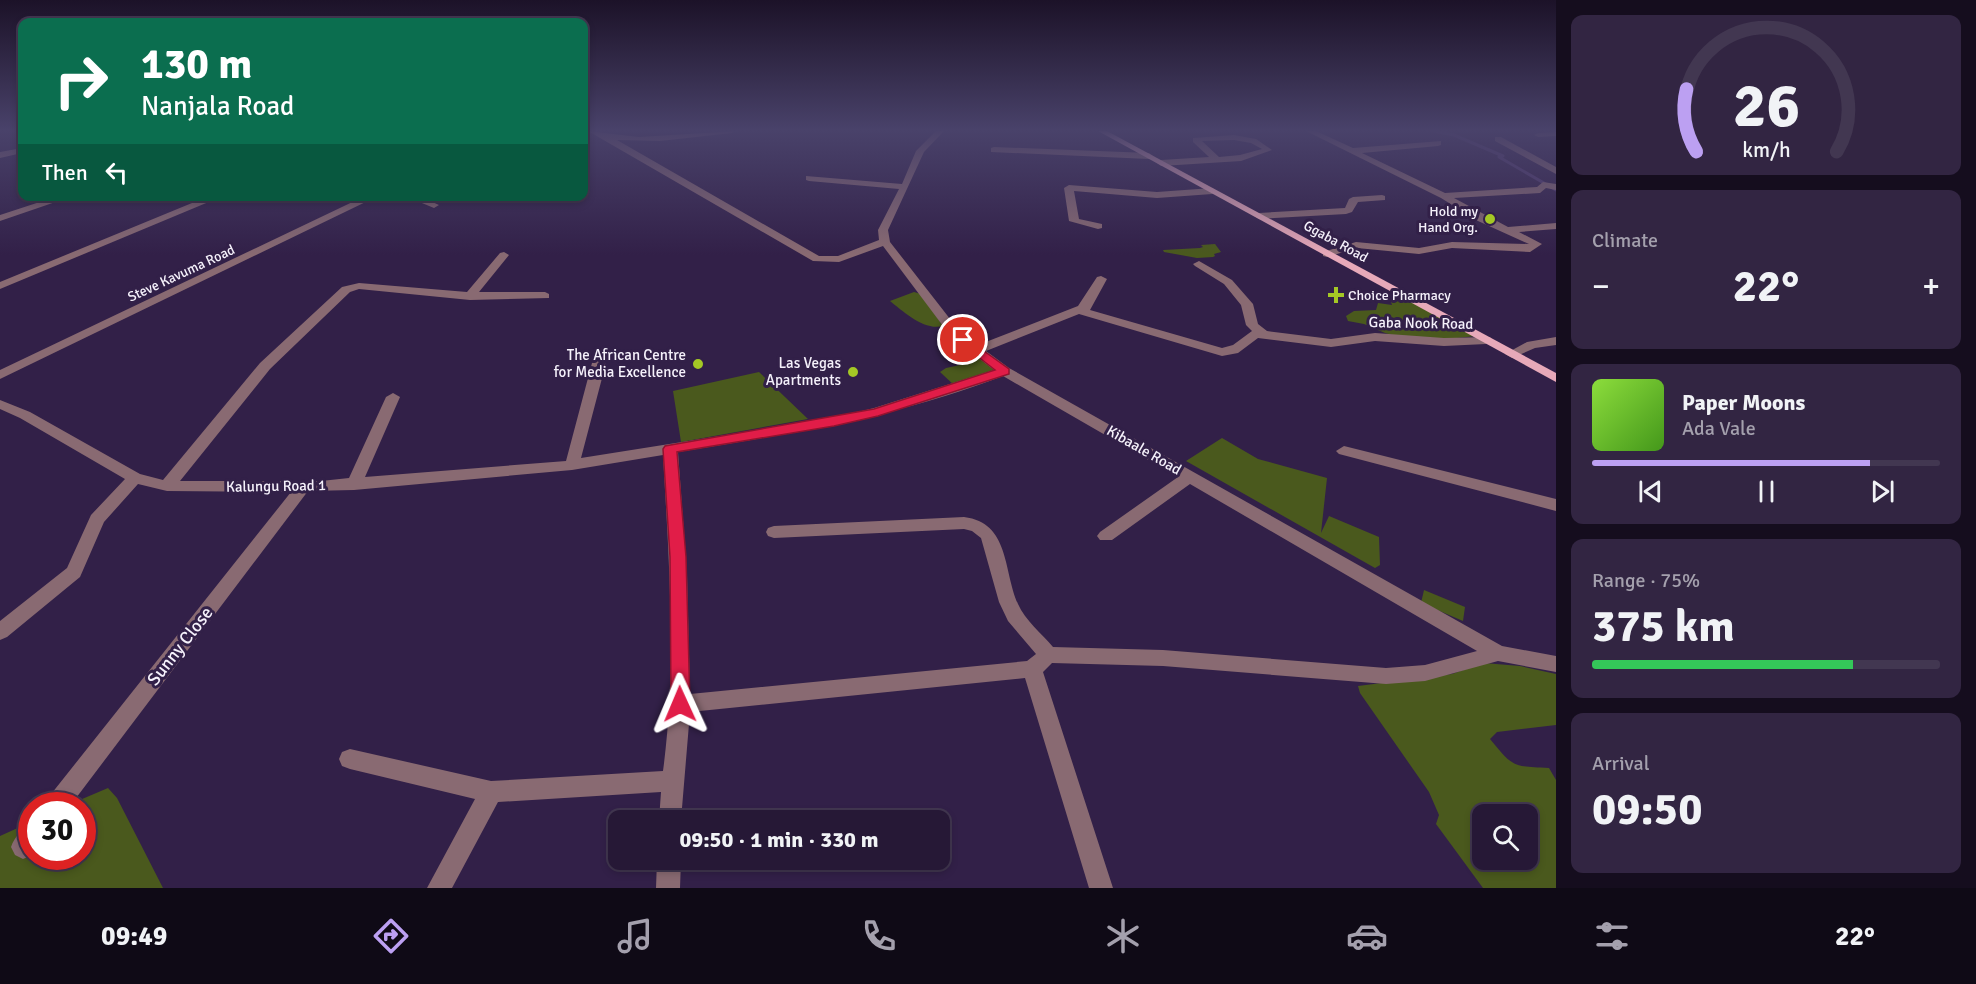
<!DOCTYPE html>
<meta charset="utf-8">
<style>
:root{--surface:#261836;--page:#322542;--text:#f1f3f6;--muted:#a4a0ad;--line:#423751;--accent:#bca0f2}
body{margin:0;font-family:Signika,sans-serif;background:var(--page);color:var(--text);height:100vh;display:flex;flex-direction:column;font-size:22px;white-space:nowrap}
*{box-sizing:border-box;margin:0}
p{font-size:20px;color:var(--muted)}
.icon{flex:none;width:33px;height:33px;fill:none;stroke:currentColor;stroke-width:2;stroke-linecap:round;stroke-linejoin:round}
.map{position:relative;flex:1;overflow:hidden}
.drawer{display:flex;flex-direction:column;gap:15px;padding:15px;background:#150d1e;width:420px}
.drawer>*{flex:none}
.banner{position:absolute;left:18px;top:18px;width:570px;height:183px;border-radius:12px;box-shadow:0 3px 9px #0003,0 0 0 2px var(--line);background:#0b6e4f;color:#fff;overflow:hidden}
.controls{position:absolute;left:1472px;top:804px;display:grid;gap:12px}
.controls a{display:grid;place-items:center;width:66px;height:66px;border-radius:12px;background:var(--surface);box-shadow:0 3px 9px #0003,0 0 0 2px var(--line);font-size:30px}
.speed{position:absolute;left:18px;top:792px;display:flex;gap:12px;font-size:30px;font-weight:700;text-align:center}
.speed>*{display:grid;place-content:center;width:78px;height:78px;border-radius:50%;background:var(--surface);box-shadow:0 3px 9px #0003,0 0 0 2px var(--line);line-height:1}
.speed .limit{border:9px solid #d22;background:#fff;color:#111}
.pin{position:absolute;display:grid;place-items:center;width:51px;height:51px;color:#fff;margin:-26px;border:3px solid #fff;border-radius:50%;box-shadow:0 2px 6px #0007}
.me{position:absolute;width:66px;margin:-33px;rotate:359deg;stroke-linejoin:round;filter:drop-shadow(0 0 4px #0008)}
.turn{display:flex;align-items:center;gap:21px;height:126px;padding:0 24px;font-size:27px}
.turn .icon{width:78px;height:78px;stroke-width:2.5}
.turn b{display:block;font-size:42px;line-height:51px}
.then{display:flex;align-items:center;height:57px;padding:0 24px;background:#0003;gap:12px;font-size:22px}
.big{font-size:45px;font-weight:700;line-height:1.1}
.drawer .card{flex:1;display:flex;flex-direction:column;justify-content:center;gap:9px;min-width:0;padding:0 21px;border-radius:12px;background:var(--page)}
.drawer .dial{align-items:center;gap:0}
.dial svg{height:156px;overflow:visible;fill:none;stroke:var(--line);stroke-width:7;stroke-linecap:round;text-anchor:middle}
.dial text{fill:var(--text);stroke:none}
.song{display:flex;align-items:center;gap:18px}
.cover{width:72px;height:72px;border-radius:9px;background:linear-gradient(135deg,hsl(90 70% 55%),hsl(100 70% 35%))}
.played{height:6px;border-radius:3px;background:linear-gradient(90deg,var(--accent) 80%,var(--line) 80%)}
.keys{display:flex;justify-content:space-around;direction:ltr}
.heat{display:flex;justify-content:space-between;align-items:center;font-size:33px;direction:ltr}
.charge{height:9px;border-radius:4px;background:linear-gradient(90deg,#34c759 75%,var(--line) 0)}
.trip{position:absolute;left:608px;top:810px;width:342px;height:60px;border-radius:12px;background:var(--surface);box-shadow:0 3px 9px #0003,0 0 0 2px var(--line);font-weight:700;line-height:60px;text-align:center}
.tabs{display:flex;height:96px;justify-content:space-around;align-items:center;background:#0f0a16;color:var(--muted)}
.tabs .icon{width:42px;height:42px}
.tabs .selected{color:var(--accent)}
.tabs b{font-size:27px;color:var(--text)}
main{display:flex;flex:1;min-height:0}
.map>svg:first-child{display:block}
</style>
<main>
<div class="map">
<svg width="1556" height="888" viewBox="0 0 1556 888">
<rect width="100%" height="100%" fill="#322048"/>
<path fill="#4a591d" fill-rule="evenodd" d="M1215,244L1221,252L1214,254L1215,256L1213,257L1197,258L1164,252L1163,250L1200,248L1203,247L1201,245Z
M914,292L921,294L943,326C924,331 904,312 890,301Z
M1410,300L1476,336L1447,339L1400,337L1385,333L1364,324L1348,321L1346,316L1354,311L1376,310L1378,303L1392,305L1391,302Z
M975,352L998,369L955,386L940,372L946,368L960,365C960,355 968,353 975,352Z
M759,372L808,419L681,442L673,391Z
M1222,438L1258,459L1327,478L1321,533L1329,516L1379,537L1380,565L1375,568L1186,461Z
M1424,590L1465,607L1463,621L1421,603Z
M1484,663L1520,666L1556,674V725L1497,732L1490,739C1514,768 1512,766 1549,768L1556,780V888H1483L1436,824L1439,815L1429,792L1360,693L1358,686L1452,674ZM1482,814H1527V860H1482Z
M108,788L117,798L163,888H0V836L31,822L32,856H82V806L68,805Z"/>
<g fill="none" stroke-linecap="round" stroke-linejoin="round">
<path stroke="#523c70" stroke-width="3" d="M1433,131L1454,135L1503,156L1499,157L1556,190"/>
<path fill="#896a72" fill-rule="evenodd" d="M588,131L639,137L736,131L732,133L660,141L617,140L819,256H838L879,240L878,230L899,189L809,181L806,180V176L902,184L916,151L936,131H944L924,152L888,230L890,242L954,324L978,345L1078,306L1097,277L1101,276L1107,279L1090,310L1222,348L1233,345L1252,331L1246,325L1241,305L1224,284L1195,266L1193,264L1199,261L1232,280L1253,304L1258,324L1267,331L1331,339L1375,333L1444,338L1490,337L1492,340L1486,344L1444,346L1375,341L1331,347L1258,338L1238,353L1222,356L1079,314L986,351L1009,368L1502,646L1556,656V672L1498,661L1425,681L1386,684L1163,666L1052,663L1043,672L1113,888H1089L1025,678L690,712L681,820H659L661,792L498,802L452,888H427L475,799L350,769L342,766L339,759L342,752L350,749L491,781L663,771C677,667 669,560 663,455L572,470L354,490L308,491L70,806H45L48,798L291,492L167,491L138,484L104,522L80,577L7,637L0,640V621L67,568L91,515L125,479L20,418L0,409V400L30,412L140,474L163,480L260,363L342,287L359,283L467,292L500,253L504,252L509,255L479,292H545L549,294V298L470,300L359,289L350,292L270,369L180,481H321L349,478L386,397L393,393L400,397L365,477L566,461L592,363L599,359L606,363L581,458L834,418L874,408L994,370L959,343L946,330L883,246L839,262L813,261ZM1003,376L1178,477L1100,532L1097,536L1100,540H1112L1190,484L1477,651L1425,665L1386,668L1163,650L1053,647C1042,634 1025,620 1018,604C1003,570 1010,523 964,517L774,526L768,528L766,532L768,536L774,538L964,529L972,531L981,538L999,602L1008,621L1036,654L1027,661L690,694L687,575L678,452C789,434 897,417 1003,376Z
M1306,131H1316L1353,148L1441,141V145L1438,146L1362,153L1445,193L1537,187L1543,182L1556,184V190L1546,188L1540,193L1454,198L1508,227L1556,223V229L1519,232L1542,244L1530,252L1452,248L1419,254L1357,248L1327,257L1323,256V252L1356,242L1419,248L1452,242L1529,244L1478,221L1441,198Z
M1556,132V136L1538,137L1534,135L1538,133Z
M1234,135L1256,139L1272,150L1241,161L1161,166L1157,163L1161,160L1209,157L1193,142V138ZM1234,140L1251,143L1262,149L1240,155L1219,157L1202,141Z
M1495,137H1501L1556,167V174L1495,141Z
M994,147L1149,153L1153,156L1149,159L991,152V148Z
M22,148V153L0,158V152Z
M1069,185L1157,192L1212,188L1217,191L1212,194L1157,198L1074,191L1079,219L1102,224V228L1098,229L1069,221L1064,188Z
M1382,195L1385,196V200L1358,202L1352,212L1346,214L1259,219L1254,216L1259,213L1345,208L1349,199L1353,197Z
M58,196H73L0,221V215Z
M209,196H223L0,289V282Z
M365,196H378L0,379V370Z
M405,196H419L439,205L434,208Z
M1556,337V345L1535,348L1512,358L1505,354L1527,342Z
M1344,446L1556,499V511L1339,454L1336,451Z
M32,826V855L23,859L15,855L11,847C15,836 21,830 32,826Z
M657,860H681L680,888H656Z"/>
<path fill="#e7a9b9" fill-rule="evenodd" d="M1098,131H1107L1556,373V382Z"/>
</g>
<linearGradient id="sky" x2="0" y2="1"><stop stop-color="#1c1228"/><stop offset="0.51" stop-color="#49426a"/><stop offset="1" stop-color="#49426a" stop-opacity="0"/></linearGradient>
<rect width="1556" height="255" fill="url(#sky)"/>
<path fill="#e11d48" stroke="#92132f" stroke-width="1.5" d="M963,336L1009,369V374L878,416L834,426L677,452L686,557L690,704L687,710L680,712L674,710L671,704L670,557L663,449L665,446L874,409L995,370L959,342V337Z"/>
<g fill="#a4c825" stroke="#322048" stroke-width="2">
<circle cx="1490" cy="219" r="6"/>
<path d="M1333 286h6v6h6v6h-6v6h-6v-6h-6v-6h6z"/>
<circle cx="698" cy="364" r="6"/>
<circle cx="853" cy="372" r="6"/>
</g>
<g text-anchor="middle" stroke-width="6" stroke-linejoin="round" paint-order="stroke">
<g font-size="14" fill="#f5f1fb" stroke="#322048" text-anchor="end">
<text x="1478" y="216">Hold my<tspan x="1478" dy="16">Hand Org.</tspan></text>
<text x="1348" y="300" text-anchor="start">Choice Pharmacy</text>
</g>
<g font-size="14" fill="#f5f1fb" stroke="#322048">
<text transform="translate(1336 241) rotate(29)" y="5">Ggaba Road</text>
<text transform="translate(181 273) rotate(-25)" y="5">Steve Kavuma Road</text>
</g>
<g font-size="15" fill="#f5f1fb" stroke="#322048">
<text transform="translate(1421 323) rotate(1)" y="5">Gaba Nook Road</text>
<text transform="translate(1144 450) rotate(30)" y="5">Kibaale Road</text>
<text transform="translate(276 486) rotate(-1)" y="5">Kalungu Road 1</text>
</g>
<g font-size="15" fill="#f5f1fb" stroke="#322048" text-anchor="end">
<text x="686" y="360">The African Centre<tspan x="686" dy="17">for Media Excellence</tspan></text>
<text x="841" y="368">Las Vegas<tspan x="841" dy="17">Apartments</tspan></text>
</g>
<g font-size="18" fill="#f5f1fb" stroke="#322048">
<text transform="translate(180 646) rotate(-52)" y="6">Sunny Close</text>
</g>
</g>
</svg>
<div class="controls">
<a><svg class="icon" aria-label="search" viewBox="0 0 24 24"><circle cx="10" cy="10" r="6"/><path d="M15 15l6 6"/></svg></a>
</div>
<div class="speed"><div class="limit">30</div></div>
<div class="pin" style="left:963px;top:340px;background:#d93025"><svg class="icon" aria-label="arrive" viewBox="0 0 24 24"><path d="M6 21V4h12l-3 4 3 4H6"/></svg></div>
<svg class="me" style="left:680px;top:704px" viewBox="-20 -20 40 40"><path d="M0-17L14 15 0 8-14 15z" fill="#e11d48" stroke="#fff" stroke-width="4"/></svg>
<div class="trip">09:50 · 1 min · 330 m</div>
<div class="banner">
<div class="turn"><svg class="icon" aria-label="right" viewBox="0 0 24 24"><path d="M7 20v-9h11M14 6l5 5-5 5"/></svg><div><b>130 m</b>Nanjala Road</div></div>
<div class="then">Then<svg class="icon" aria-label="left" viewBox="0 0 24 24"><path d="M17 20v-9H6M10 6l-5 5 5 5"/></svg></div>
</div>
</div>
<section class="drawer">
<div class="card dial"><svg viewBox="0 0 100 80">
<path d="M14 69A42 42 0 1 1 86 69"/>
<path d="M14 69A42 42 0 0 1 9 37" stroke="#bca0f2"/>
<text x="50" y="56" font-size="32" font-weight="700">26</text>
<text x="50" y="72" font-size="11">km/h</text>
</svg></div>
<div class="card"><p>Climate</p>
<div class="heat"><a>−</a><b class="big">22°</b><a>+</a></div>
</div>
<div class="card">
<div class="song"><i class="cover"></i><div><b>Paper Moons</b><p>Ada Vale</p></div></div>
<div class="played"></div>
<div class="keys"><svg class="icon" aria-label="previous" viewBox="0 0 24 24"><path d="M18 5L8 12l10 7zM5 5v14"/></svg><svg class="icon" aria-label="pause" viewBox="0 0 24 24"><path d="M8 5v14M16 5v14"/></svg><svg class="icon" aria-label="next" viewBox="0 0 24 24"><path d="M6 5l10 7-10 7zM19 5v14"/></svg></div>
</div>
<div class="card"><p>Range · 75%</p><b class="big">375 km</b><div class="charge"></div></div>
<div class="card"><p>Arrival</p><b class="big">09:50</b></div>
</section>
</main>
<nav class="tabs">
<b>09:49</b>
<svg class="icon selected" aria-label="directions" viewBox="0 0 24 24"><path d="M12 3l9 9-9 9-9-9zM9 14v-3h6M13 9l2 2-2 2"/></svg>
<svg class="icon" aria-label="music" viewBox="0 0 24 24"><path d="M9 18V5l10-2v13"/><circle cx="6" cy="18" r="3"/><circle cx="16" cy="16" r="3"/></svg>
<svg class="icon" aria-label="phone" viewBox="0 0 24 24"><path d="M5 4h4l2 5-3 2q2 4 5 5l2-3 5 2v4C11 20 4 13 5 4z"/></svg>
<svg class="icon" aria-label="climate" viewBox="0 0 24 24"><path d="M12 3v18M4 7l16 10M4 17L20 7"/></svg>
<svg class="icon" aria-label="car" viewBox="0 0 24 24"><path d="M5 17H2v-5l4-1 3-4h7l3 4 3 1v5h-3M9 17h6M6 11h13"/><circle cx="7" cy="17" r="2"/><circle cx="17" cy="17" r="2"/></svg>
<svg class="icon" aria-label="filters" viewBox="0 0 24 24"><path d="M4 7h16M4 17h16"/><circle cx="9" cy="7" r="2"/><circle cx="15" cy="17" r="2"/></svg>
<b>22°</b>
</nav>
